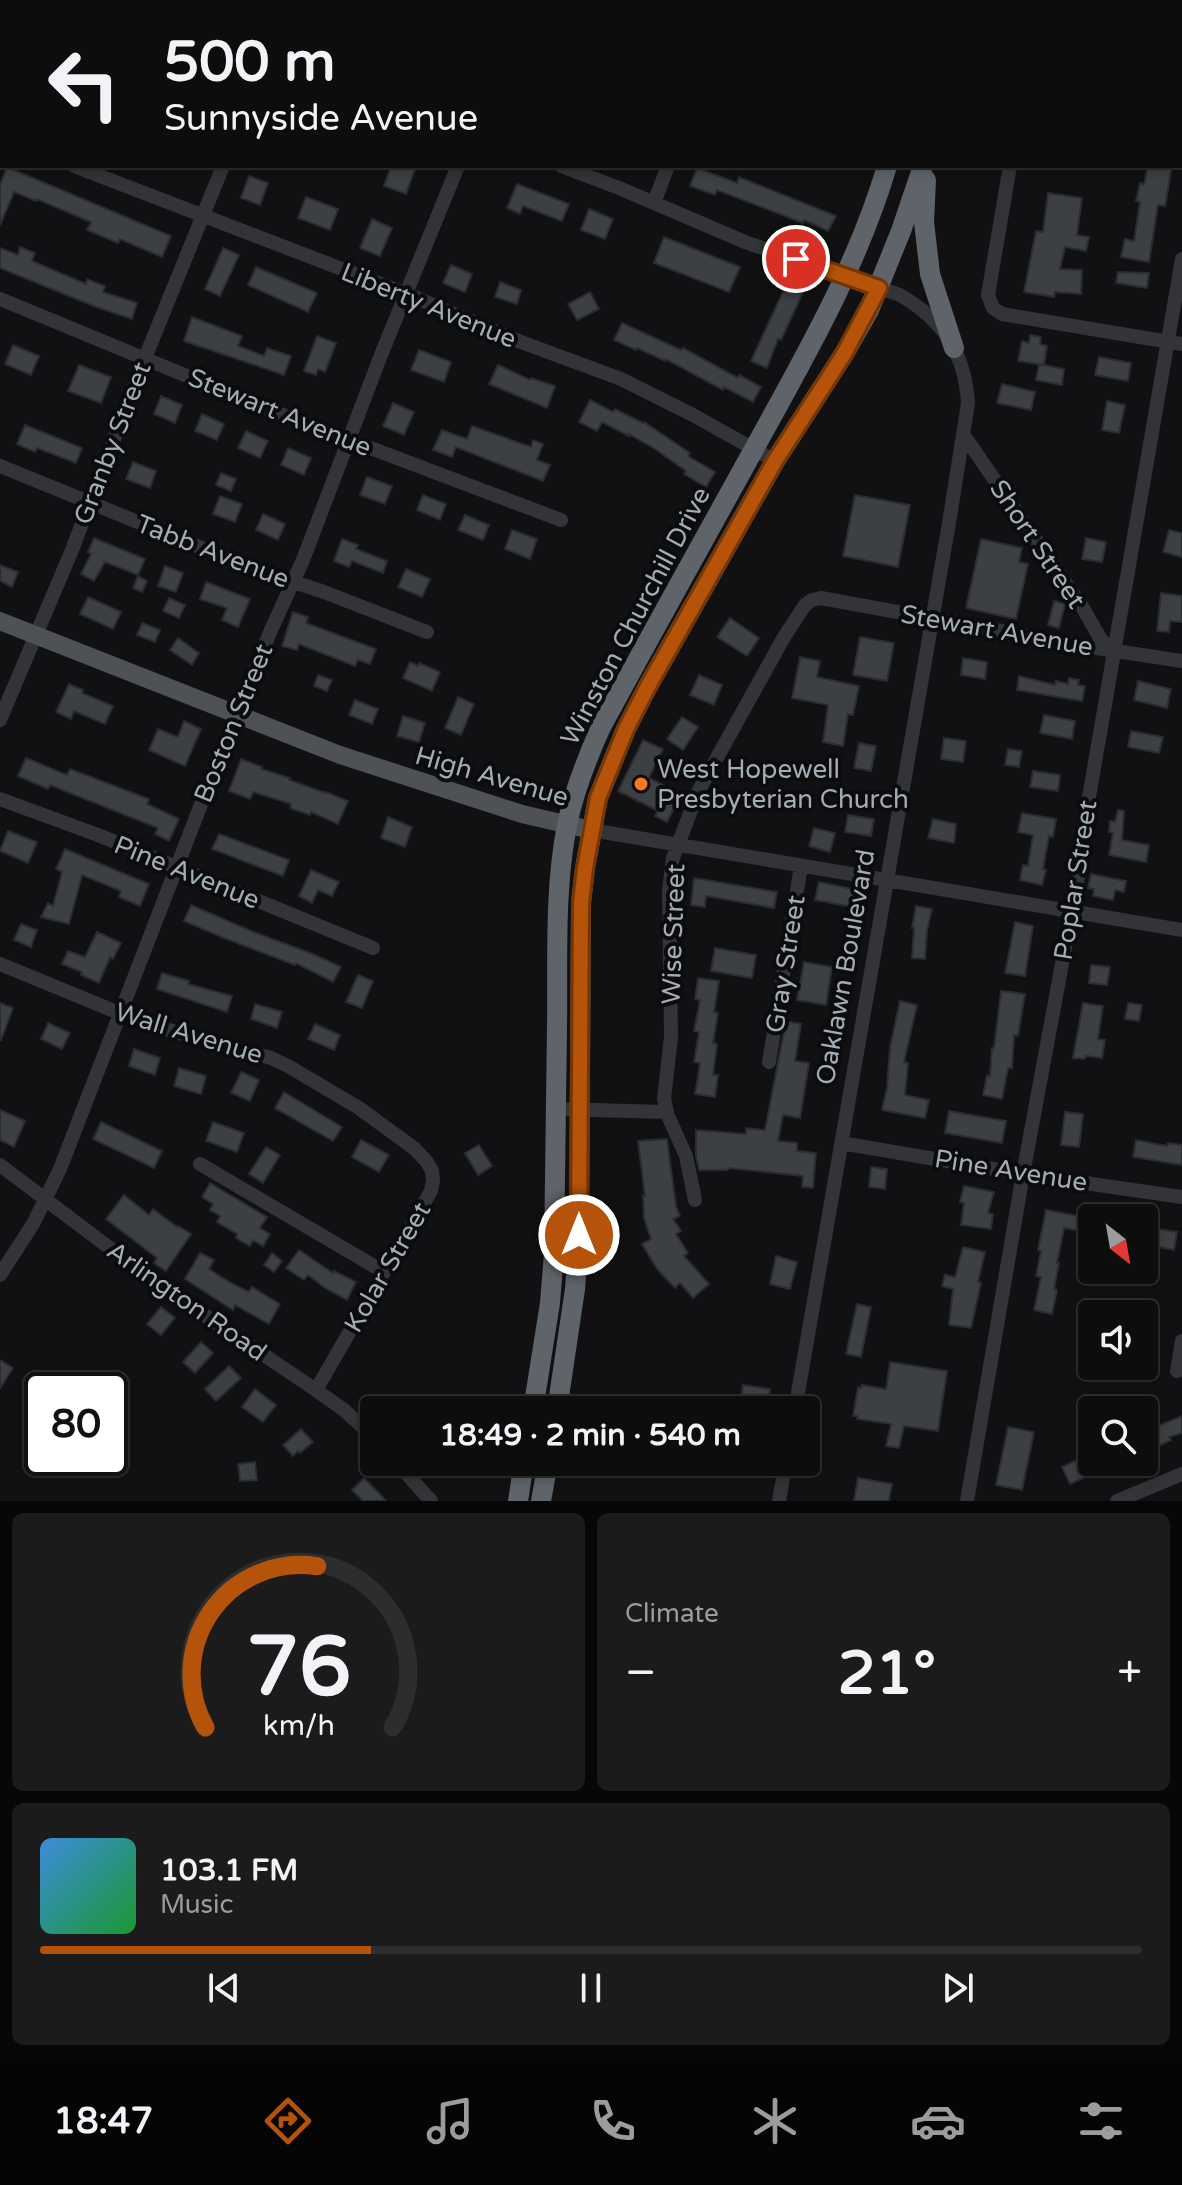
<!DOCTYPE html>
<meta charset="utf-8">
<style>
:root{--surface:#0d0d0e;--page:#1b1b1c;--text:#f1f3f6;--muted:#9a9c9e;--line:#2d2d2e;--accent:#b45309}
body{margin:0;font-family:"Varela Round",sans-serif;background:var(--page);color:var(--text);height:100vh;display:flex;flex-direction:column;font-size:30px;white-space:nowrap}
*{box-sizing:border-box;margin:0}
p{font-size:26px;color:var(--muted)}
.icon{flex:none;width:44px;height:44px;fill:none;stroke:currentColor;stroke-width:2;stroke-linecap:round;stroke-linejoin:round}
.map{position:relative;height:1501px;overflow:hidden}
.drawer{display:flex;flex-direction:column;gap:12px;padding:12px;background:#070708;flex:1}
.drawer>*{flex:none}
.top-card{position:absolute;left:0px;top:0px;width:1182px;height:168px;box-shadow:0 4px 12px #0003,0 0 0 2px var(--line);background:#0d0d0e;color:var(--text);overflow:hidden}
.needle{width:52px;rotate:149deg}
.buttons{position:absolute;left:1078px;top:1204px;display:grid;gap:16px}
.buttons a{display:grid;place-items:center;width:80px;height:80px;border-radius:8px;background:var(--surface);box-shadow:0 4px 12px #0003,0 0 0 2px var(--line);font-size:40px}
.speed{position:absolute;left:24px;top:1372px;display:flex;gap:16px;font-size:40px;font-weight:700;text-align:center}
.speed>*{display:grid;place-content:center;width:104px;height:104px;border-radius:50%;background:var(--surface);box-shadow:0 4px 12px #0003,0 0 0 2px var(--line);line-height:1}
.speed .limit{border:4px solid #111;border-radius:12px;background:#fff;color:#111}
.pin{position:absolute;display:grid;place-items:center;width:68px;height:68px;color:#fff;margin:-34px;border:4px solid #fff;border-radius:50%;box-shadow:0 2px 8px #0007}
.me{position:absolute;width:88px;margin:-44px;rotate:0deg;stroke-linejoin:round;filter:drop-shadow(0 0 6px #0008)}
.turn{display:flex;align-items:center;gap:28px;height:168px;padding:0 32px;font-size:36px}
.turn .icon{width:104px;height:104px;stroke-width:2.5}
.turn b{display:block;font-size:56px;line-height:68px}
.big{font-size:60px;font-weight:700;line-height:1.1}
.drawer .card{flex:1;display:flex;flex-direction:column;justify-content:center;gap:12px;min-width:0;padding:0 28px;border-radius:12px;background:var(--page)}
.drawer .dial{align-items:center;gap:0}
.dial svg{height:208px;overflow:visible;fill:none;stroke:var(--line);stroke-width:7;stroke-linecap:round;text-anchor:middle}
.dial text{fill:var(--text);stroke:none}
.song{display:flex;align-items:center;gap:24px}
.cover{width:96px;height:96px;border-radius:12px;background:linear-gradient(135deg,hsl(210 70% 55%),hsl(130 70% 35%))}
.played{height:8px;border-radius:4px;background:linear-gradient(90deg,var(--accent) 30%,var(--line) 30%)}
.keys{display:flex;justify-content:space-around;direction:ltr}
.heat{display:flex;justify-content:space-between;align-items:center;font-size:44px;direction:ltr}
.drawer .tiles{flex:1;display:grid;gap:12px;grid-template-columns:1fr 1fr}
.card:last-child{grid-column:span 2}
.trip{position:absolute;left:360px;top:1396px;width:460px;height:80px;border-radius:8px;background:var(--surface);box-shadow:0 4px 12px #0003,0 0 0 2px var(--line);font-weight:700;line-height:80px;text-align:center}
.tab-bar{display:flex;height:128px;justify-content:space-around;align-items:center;background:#050506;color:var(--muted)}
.tab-bar .icon{width:56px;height:56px}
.tab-bar .selected{color:var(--accent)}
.tab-bar b{font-size:36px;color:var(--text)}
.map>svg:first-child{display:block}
</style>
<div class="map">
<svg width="1182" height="1501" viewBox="0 0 1182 1501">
<rect width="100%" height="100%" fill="#111113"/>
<path fill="#3d4043" stroke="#2b2c2f" stroke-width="2" d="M391,166H416L406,194L384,186Z
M1148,166H1172L1165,206L1158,205L1149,262L1121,257L1125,239L1134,241L1140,202L1136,201L1140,183L1144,184Z
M7,167L171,236L162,257L120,239L118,243L87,230L91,222L37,199L36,201L14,192L0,225V185Z
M697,168L737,183L739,177L836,216L828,231L804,220L803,223L717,190L715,195L690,186Z
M249,176L268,183L260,205L241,198Z
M517,184L569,204L562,221L523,206L520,214L507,208Z
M1048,193L1082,198L1077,235L1089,237L1086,251L1065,247L1060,269L1082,270L1081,294L1055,292L1054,297L1024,292L1036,231L1043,232Z
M306,197L338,209L330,230L298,218Z
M589,209L613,219L605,239L581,230Z
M372,219L392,228L380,256L360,248Z
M664,237L740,267L729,292L654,263Z
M20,247L35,253L32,261L86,284L87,279L105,286L103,292L137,303L132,319L96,307L0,268V248L18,255Z
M223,248L239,255L220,296L205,289Z
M451,265L472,274L465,292L443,283Z
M256,267L317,293L308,312L248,285Z
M1118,272L1149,273L1147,288L1116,283Z
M500,282L521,290L517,304L495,297Z
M787,283L804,290L781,340L778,339L767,368L751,361Z
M590,292L599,309L577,320L568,304Z
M192,317L242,336L238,346L264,356L267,348L291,356L284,375L184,341Z
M622,323L681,350L683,348L738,378L739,375L761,387L753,402L724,387L723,390L666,359L665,361L637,348L636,350L614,340Z
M1030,335L1041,337L1040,344L1047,346L1044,365L1018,361L1022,341L1029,343Z
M317,336L336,343L325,372L318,369L316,375L304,371Z
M13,345L39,356L31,375L5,364Z
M419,350L451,362L444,382L411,370Z
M1099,357L1131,363L1128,381L1095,375Z
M1039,364L1064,369L1062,385L1036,380Z
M79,365L111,377L101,403L68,391Z
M498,365L530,380L531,378L555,386L547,408L489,384Z
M1002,384L1035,392L1031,410L997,403Z
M161,396L182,405L175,423L154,414Z
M590,400L613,412L615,409L643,423L644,422L690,453L688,456L715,472L706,487L684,474L686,471L655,449L629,434V436L602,422L597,431L579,422Z
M1107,401L1125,405L1119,433L1102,430Z
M393,403L414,412L404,435L383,426Z
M202,414L224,424L217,440L195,431Z
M25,425L82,448L76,463L37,448L35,452L17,444Z
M472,426L531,447L533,440L543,444L537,460L550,465L543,481L456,447L452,457L433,450L442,430L467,439Z
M246,431L268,441L260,458L238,448Z
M288,448L311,458L304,475L281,465Z
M133,462L156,471L150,488L126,479Z
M221,473L236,479L231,491L216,485Z
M367,477L392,486L385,504L360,495Z
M423,495L446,504L440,520L417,510Z
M855,495L910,505L898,567L843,556Z
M220,496L242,504L235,522L213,514Z
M263,514L285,524L278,540L256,530Z
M465,515L489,525L483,540L458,530Z
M512,530L537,539L530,559L505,549Z
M1169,530L1182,533V557L1163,552Z
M94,538L145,559L138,575L105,562L94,581L81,574L91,554L88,552Z
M1086,538L1106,542L1102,562L1082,559Z
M342,539L358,545L356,549L387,561L383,573L352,561L349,567L334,561Z
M981,539L1022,548L1019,562L1028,564L1016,619L966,608Z
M0,565L18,572L12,587L0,581Z
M165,566L183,573L176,592L158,586Z
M406,569L430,579L422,597L398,587Z
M138,576L147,581L142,592L133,588Z
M206,582L250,599L238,627L222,620L227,608L200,599Z
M1161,593L1182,596V622L1170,621L1169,632L1157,631Z
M88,597L121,612L113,629L80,614Z
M169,598L185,605L179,618L163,611Z
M1054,601L1065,604L1059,628L1048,625Z
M293,612L308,617L306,623L376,649L370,664L358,660L355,666L299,644L297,650L282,646Z
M730,618L759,638L747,656L717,637Z
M142,623L160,630L155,642L137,635Z
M860,637L894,643L887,681L853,675Z
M178,638L199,653L192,665L170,650Z
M800,657L820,661L817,677L859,686L853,715L848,714L843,746L823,742L828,705L792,698Z
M963,658L987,662L985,679L961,675Z
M410,662L418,666L419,663L440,672L432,691L403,678Z
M318,675L332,680L327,691L314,686Z
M699,675L722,685L714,705L690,695Z
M1019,676L1055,685L1056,681L1068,684L1069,678L1079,680L1078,685L1085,686L1082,701L1017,690Z
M1138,681L1171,689L1167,708L1134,700Z
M69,684L83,690L82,693L113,706L105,724L74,711L71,719L56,712Z
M458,697L474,704L461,735L445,728Z
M355,700L378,709L372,724L349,715Z
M1044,715L1075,721L1072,739L1040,733Z
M403,716L425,723L419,742L397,736Z
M682,717L698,727L683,750L667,739Z
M184,721L201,729L185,766L149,750L158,729L178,737Z
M1131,731L1163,737L1159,753L1128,747Z
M944,738L966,741L963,762L941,759Z
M643,740L663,749L649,778L681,794L667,822L655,816L658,811L618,791Z
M859,743L876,746L871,771L854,768Z
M1008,749L1022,751L1019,767L1005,765Z
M26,758L67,775L70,769L149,799L147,804L179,819L169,841L155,834L158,828L50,785L48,789L18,776Z
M241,759L262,767L261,769L290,778L289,780L326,793V792L348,801L338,824L311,812L310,815L290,808L291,804L253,792L250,799L229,791Z
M1033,771L1060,775L1058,791L1030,787Z
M1118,810L1124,811L1122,840L1149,845L1146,862L1109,855L1113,833L1109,832L1110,821L1115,822Z
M1022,813L1056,819L1053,837L1049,836L1043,869L1046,870L1042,885L1020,880L1023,865L1028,866L1033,835L1018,832Z
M848,815L874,819L871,836L845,832Z
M388,817L412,827L405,847L381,838Z
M933,819L956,824L954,843L928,838Z
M814,828L835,833L830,852L809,846Z
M8,831L37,842L28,863L0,851Z
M219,834L289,860L283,876L212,849Z
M65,849L149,884L140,906L119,897L121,891L82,875L69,924L41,917L48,903L53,906L62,872L56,869Z
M311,870L339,882L332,896L318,890L312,903L299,896Z
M1091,874L1126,881L1124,892L1115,890L1113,900L1093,896L1094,889L1088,888Z
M694,878L777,892L774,908L706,896L705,907L691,905Z
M819,882L857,890L853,907L815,900Z
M191,905L256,933L313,954L341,967L333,982L296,963L295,965L224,938L184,921Z
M916,906L932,909L927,931L925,959L912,958L914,928H912Z
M1015,922L1033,926L1025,976L1005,973Z
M21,924L37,930L31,947L14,940Z
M97,932L121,943L113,959L110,957L99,983L81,975L82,972L62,964L68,951L85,957Z
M715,948L756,955L752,978L711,971Z
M804,962L832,967L826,1005L797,1000Z
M1091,965L1110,967L1107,985L1089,983Z
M162,973L189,981L188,984L232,996L227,1012L157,989Z
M358,975L373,981L362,1008L346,1002Z
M698,978L719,981L714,1012L718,1013L713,1043L717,1044L713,1075H718L715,1097L695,1094L700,1063L694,1062L699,1032L694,1031L700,1000L695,999Z
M1001,991L1025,994L1018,1036L1014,1035L1012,1068H1008L1002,1099L983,1095L987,1075L990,1076L992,1048H994Z
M900,1001L917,1005L904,1062L908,1063L905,1095L929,1100L925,1118L882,1110L887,1088L890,1047Z
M0,1003L13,1008L1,1040H0Z
M1083,1003L1103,1006L1098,1039L1105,1040L1102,1058L1086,1056L1085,1059L1073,1058Z
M1128,1003L1142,1005L1139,1021L1125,1019Z
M255,1004L282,1012L277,1028L251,1019Z
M786,1021L801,1024L795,1061L809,1063L800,1118L783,1115L778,1141L797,1143V1151L816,1153L813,1188L802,1187L803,1176L728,1168V1170H699L696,1156V1130L746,1134V1128L765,1130Z
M48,1023L70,1033L62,1049L41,1039Z
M315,1024L340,1035L334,1050L308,1039Z
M134,1049L160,1058L155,1075L129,1066Z
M179,1068L206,1076L201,1094L174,1086Z
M241,1072L259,1080L250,1101L231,1093Z
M284,1092L342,1127L333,1141L275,1108Z
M0,1110L25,1121L14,1147L0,1140Z
M949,1111L1006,1121L1002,1143L945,1133Z
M1065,1112L1083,1114L1079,1147L1061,1145Z
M101,1122L162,1151L154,1168L93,1139Z
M213,1122L244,1133L237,1152L206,1141Z
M667,1139L676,1206L680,1216L673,1219L681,1231L676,1234L688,1253L684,1256L709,1284L693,1298L680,1283L675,1288L657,1269L642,1244L651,1239L644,1218L643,1196H645L638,1141Z
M361,1140L389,1155L379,1172L352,1157Z
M1136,1140L1167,1146L1168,1143L1182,1145V1165L1133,1157Z
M479,1145L492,1166L478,1175L465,1153Z
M266,1147L280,1155L263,1183L249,1174Z
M871,1167L887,1169L885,1189L869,1187Z
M210,1183L267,1217L260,1228L270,1234L263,1246L253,1240L250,1246L236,1238L237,1234L217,1222L220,1216L210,1210L213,1204L202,1197Z
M964,1186L994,1192L988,1213L993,1214L991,1229L961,1225L964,1203L960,1202Z
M124,1195L149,1215L153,1209L177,1227L178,1226L191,1234L166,1271L154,1263L157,1258L106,1219Z
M1046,1210L1078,1216L1079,1211L1092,1213V1233L1064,1228L1057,1263H1059L1054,1289L1057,1290L1052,1314L1034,1310L1041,1277L1036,1276L1041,1251L1038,1250Z
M1158,1229L1177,1232L1174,1250L1154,1246Z
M963,1247L985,1252L978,1282L981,1283L971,1328L949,1325L953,1289L942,1286L945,1275L955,1277Z
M299,1250L333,1273L334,1271L356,1282L347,1300L325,1288L308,1275L304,1280L286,1268Z
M200,1253L214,1260L209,1269L231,1283L249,1292L252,1287L280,1304L269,1324L235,1305L233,1310L185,1279Z
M272,1253L282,1261L274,1272L264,1265Z
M776,1256L797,1262L790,1289L770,1284Z
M857,1304L871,1307L861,1357L846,1354Z
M161,1307L175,1318L161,1335L147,1324Z
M201,1342L213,1353L195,1373L183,1362Z
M0,1360L13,1368L0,1388Z
M890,1362L947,1371L938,1431L904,1426L899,1448L886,1446L891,1424L857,1419V1416H853L858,1387L861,1388L862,1385L886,1389Z
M229,1366L241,1378L216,1401L205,1389Z
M743,1385L770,1389L767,1410H740Z
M255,1389L276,1405L263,1422L242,1407Z
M1182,1416V1433L1169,1437L1171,1440L1144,1453V1432Z
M1008,1427L1034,1432L1022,1490L996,1485Z
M301,1429L313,1442L300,1453L298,1451L293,1456L283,1445Z
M1086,1456L1089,1462L1115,1463L1094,1471V1473L1070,1484L1062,1467Z
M255,1462L257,1480L240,1481L238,1464Z
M364,1478L377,1491L386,1501H363L352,1490Z
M858,1478L892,1484L889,1501H854Z"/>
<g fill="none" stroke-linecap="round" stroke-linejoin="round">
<path stroke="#323438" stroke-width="14" d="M141,0L146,2
M822,0L826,2
M287,2V0
M522,2L523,0
M732,2L733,0
M1039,2V0
M1180,92H1182
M0,137L2,138
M74,166L407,294L521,342L621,379L693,415L775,461
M561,166L619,188L745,242L900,295C943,320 965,353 968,403L949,523L795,1410
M1010,166L988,295L993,308L1002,314L1182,344
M654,203L668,166
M0,299L262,407L561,520
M963,434L1083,608L1101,640L1113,650
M0,466L251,568L324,592L427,632
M0,720L72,550L145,358L223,166
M0,799L98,835L373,948
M591,830L1182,930
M0,964L119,1013L175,1032L271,1058L288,1066L359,1108L415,1149L427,1162L432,1171L433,1181L431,1191L316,1390
M769,1062L801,866
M556,1109L666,1112
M841,1143L1023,1174L1182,1197
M200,1164L384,1272
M0,1165L152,1280L316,1390L344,1410L374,1437
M695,1200L686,1156L668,1116L664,1099L671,1037L669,890L673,858L698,792L784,637L805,605L812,600L821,598L1077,645L1182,661
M0,1275L33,1224L60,1169L217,763L271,630L303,560L381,355L458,166
M1177,1371L1182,1341
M396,1462L431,1501
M779,1501L786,1462
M967,1501L1023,1174L1080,867L1089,797L1182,259
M1117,1501L1182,1474"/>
<path stroke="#4e5257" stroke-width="18" d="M0,621L340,755L522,814L591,830"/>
<path stroke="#5e6469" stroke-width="20" d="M938,2L939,0
M973,2L974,0
M926,180L924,222L930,274L954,348
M533,1410L550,1303L554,1254C555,1178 556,1103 557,1027C558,961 554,891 567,825C574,791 587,758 601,727C653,631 706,536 759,440C808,351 858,264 887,166
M557,1410L575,1289L579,1235L581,903L585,868L598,798L626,729L647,688L775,461L844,354L869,310L901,231L923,166
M518,1501L524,1462
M541,1501L548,1462"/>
</g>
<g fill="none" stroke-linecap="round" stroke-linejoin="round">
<g stroke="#753606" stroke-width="20">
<path id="route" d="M579,1235L581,903L585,868L598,798L626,729L647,688L775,461L844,354L879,288L796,259"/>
</g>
<use href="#route" stroke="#b45309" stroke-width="14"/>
</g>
<circle fill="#fa7822" stroke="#0c0c0e" stroke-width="3" cx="641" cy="784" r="8"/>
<g text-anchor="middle" stroke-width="8" stroke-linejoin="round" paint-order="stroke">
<g font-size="26" fill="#a2acb4" stroke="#0c0c0e">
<text transform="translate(429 305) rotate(22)" y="9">Liberty Avenue</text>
<text transform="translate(280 412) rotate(22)" y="9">Stewart Avenue</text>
<text transform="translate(112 443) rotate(-69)" y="9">Granby Street</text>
<text transform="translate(1038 544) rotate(56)" y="9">Short Street</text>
<text transform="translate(213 551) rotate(21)" y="9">Tabb Avenue</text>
<text transform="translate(635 616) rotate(-62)" y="9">Winston Churchill Drive</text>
<text transform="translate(997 630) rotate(10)" y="9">Stewart Avenue</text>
<text transform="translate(233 723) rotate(-68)" y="9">Boston Street</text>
<text transform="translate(492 776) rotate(16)" y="9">High Avenue</text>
<text transform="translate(187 872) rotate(22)" y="9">Pine Avenue</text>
<text transform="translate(1075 880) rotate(-81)" y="9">Poplar Street</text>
<text transform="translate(673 934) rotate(-88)" y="9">Wise Street</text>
<text transform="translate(785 964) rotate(-81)" y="9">Gray Street</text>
<text transform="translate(845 967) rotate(-80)" y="9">Oaklawn Boulevard</text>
<text transform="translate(189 1033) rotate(17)" y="9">Wall Avenue</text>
<text transform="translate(1011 1170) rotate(9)" y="9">Pine Avenue</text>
<text transform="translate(387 1267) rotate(-60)" y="9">Kolar Street</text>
<text transform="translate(187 1301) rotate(35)" y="9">Arlington Road</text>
</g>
<g font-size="26" fill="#a2acb4" stroke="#0c0c0e" text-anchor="start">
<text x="657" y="778">West Hopewell<tspan x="657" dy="30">Presbyterian Church</tspan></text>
</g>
</g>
</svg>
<div class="buttons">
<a><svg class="needle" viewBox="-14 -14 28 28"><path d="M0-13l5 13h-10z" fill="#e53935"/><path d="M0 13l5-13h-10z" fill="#9a9c9e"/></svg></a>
<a><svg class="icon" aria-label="sound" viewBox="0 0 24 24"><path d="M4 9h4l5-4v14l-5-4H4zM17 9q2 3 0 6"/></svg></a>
<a><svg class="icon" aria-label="search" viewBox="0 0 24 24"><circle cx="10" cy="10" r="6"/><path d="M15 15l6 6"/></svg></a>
</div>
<div class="speed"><div class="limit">80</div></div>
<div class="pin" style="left:796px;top:259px;background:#d93025"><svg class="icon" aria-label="arrive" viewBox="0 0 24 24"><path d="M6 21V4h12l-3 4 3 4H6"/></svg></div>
<svg class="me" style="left:579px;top:1235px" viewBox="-20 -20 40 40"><circle r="17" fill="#b45309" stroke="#fff" stroke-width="3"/><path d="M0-11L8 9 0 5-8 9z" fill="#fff"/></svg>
<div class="trip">18:49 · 2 min · 540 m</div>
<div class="top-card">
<div class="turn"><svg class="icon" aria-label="left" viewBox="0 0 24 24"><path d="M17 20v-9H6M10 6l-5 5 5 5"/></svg><div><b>500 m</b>Sunnyside Avenue</div></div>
</div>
</div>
<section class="drawer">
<div class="tiles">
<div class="card dial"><svg viewBox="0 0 100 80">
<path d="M14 69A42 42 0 1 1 86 69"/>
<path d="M14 69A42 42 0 0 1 57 7" stroke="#b45309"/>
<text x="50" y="56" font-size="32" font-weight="700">76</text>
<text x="50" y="72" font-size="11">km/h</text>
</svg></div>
<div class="card"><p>Climate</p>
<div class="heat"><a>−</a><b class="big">21°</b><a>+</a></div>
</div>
<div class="card">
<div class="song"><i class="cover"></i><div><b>103.1 FM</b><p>Music</p></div></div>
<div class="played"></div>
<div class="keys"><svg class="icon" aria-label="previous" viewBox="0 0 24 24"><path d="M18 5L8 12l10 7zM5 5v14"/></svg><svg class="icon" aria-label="pause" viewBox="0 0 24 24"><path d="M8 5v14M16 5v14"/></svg><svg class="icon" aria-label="next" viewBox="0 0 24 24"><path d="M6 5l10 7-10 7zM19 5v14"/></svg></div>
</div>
</div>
</section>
<nav class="tab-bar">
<b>18:47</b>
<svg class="icon selected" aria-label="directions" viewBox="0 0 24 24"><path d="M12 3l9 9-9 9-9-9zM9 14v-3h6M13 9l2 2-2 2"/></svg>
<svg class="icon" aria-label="music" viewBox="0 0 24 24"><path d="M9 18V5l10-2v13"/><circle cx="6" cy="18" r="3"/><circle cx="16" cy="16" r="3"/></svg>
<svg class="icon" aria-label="phone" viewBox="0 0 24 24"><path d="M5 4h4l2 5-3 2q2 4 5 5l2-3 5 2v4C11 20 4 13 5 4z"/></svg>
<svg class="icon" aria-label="climate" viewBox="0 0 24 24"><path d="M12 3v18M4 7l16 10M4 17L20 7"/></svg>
<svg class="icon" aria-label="car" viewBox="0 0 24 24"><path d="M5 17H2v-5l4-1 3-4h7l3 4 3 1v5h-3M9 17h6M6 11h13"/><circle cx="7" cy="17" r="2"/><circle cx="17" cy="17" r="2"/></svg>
<svg class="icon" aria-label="filters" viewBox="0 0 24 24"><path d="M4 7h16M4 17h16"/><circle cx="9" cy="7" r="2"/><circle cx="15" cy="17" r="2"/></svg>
</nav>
